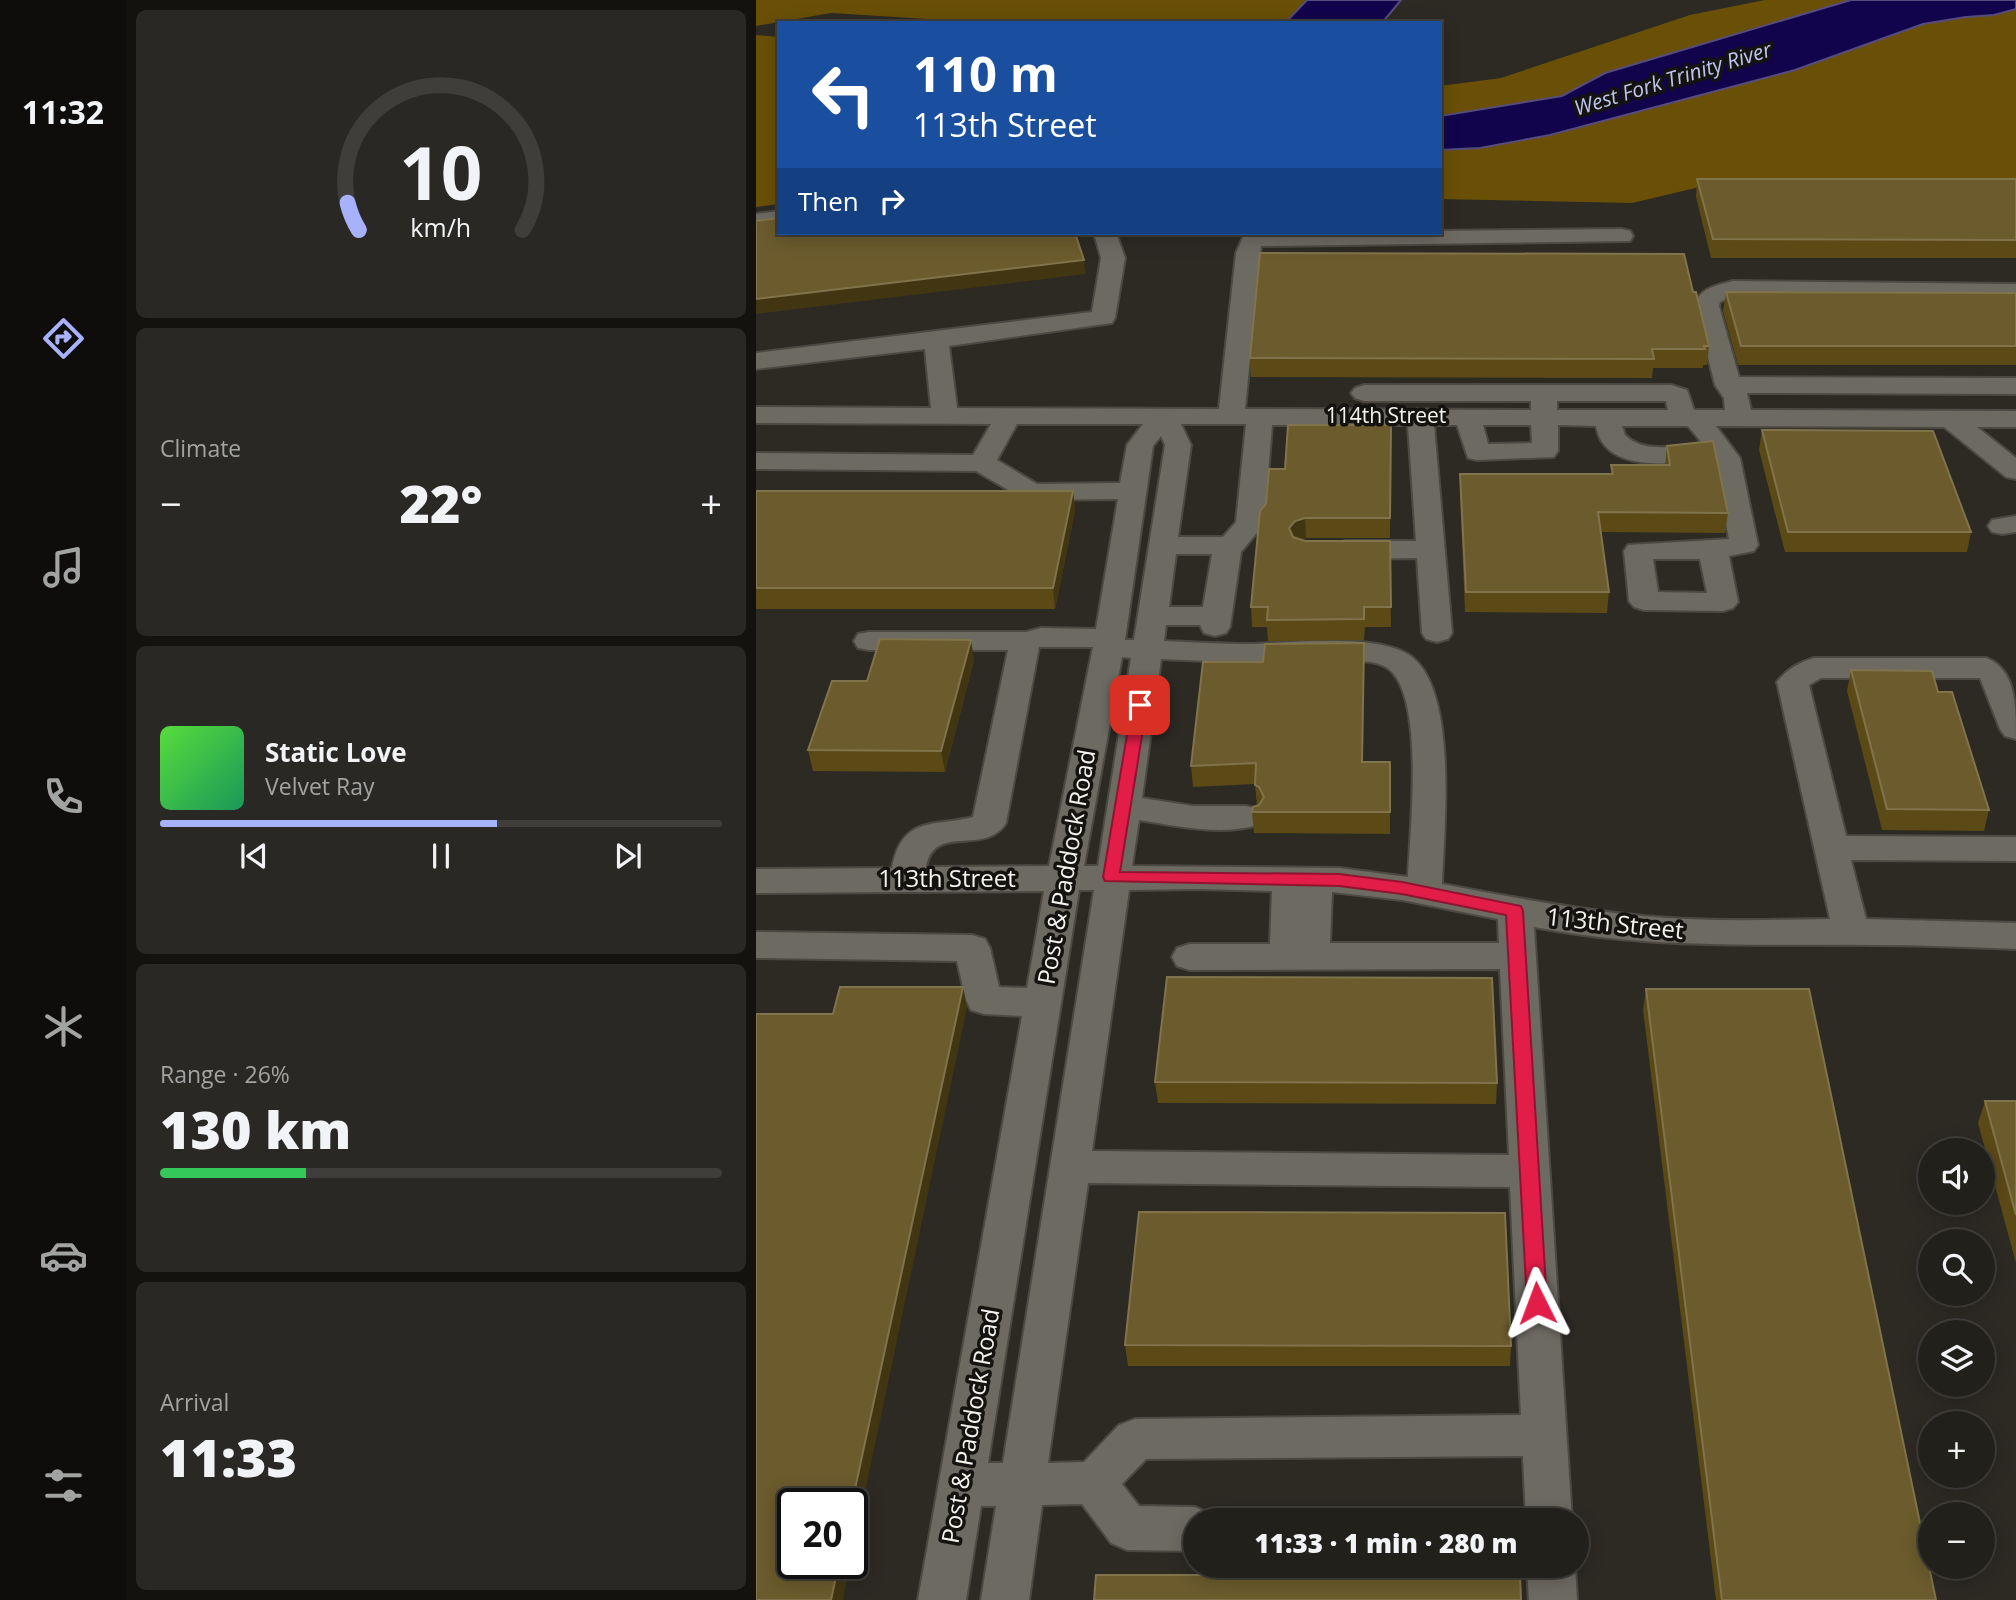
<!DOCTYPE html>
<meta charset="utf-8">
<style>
:root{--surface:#22201b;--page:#2a2824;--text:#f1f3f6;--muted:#a2a3a3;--line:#3f3e3a;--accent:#a7b1fc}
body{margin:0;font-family:"Open Sans",sans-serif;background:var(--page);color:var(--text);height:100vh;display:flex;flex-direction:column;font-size:26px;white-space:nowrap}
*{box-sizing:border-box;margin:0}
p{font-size:23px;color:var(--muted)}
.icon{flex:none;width:38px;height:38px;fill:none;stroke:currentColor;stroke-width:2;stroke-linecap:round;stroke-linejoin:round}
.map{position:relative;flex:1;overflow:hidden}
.sheet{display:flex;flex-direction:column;gap:10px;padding:10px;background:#13120f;width:630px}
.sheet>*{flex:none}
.hud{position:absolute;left:21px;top:21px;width:665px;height:214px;border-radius:0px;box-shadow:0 4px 18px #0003,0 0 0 2px var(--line);background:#1a4fa0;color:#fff;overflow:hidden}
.tools{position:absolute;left:1162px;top:1138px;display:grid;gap:14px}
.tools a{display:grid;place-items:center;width:77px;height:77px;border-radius:50%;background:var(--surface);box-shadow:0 4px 18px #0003,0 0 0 2px var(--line);font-size:35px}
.speed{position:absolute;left:21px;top:1488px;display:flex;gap:14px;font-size:35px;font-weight:700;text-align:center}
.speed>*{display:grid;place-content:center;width:91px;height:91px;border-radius:50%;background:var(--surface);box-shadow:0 4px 18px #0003,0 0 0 2px var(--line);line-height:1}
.speed .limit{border:4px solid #111;border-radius:10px;background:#fff;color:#111}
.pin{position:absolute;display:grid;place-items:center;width:60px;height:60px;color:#fff;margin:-30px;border-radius:14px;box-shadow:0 4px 10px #0006}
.me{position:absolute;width:77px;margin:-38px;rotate:357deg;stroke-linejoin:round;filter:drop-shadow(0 0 5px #0008)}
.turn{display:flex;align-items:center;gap:24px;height:147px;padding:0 21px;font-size:32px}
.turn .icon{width:91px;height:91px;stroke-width:2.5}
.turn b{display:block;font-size:49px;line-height:60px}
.then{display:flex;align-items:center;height:66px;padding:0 21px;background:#0003;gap:14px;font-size:26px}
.big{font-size:52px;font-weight:800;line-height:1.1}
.sheet .card{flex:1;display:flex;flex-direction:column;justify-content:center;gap:10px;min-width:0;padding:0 24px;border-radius:10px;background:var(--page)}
.sheet .dial{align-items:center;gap:0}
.dial svg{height:182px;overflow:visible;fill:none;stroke:var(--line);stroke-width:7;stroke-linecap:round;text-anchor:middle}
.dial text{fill:var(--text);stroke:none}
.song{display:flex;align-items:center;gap:21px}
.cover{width:84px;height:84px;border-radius:10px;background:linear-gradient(135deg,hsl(110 70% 55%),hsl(150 70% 35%))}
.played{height:7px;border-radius:4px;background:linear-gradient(90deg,var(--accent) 60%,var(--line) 60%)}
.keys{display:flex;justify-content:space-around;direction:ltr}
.heat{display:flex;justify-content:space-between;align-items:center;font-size:38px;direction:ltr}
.charge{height:10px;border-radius:5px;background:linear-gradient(90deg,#34c759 26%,var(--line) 0)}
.trip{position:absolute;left:427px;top:1508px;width:406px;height:70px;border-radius:35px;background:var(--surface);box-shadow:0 4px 18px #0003,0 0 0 2px var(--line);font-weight:800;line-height:70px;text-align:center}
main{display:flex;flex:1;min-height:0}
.tabs{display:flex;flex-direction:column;width:126px;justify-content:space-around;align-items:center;background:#0e0d0b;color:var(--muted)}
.tabs .icon{width:49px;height:49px}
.tabs .on{color:var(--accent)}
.tabs b{font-size:32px;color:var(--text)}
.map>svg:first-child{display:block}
</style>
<main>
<nav class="tabs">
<b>11:32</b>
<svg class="icon on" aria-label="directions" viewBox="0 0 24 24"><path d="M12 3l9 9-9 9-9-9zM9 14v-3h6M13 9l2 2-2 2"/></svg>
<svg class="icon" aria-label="music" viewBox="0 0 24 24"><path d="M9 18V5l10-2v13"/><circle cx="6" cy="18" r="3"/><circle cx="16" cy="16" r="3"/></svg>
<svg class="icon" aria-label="phone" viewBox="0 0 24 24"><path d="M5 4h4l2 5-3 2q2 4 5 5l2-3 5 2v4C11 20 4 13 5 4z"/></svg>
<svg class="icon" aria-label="climate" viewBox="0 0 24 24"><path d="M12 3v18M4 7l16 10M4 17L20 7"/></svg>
<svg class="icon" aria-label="car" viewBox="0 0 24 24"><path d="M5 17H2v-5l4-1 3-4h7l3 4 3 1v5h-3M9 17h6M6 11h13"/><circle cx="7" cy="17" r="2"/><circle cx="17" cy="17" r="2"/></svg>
<svg class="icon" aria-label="filters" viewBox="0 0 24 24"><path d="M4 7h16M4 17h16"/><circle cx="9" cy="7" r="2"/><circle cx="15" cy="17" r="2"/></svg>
</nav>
<section class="sheet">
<div class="card dial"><svg viewBox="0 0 100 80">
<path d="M14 69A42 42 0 1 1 86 69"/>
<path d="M14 69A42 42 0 0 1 9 57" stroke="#a7b1fc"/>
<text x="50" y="56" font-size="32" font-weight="700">10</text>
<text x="50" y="72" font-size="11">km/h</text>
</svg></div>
<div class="card"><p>Climate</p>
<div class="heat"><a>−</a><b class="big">22°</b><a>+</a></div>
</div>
<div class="card">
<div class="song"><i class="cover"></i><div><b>Static Love</b><p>Velvet Ray</p></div></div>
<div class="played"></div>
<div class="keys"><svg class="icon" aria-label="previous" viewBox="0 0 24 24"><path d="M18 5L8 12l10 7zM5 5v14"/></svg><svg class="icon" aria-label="pause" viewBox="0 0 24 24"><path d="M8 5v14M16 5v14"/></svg><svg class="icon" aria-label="next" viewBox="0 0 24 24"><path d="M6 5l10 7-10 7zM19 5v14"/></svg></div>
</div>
<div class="card"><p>Range · 26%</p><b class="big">130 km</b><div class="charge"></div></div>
<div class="card"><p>Arrival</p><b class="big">11:33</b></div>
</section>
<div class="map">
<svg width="1260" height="1600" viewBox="0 0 1260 1600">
<rect width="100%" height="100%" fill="#2d2a24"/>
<path fill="#6a5006" d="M0,0H635L609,23H189L171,19L75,13L0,26Z
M1009,0H1260V185L948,186L876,203L684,199V86L745,78L934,15Z
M0,35L23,37V204L0,207Z"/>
<path fill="#12044c" stroke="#564c7d" stroke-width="2" d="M551,0H645L626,23H529Z
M1095,0H1260V9L1238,15L1210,17L1167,24L1039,70L794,135L724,148L684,150V116L806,96L849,73Z"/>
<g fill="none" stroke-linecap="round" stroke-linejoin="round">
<g stroke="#4c4943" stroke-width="4">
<path id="minor" d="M23,211V225L0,228V214Z
M866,229L874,231L877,236L874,241L505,246L489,409L775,410V401H608L599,398L595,393L599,388L608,385H915L931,390L938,410H969L968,398L959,385L939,306C942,288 962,285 977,281L1260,284V298L979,295L964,302L963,306L983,377L1260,378V394L991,393L995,410L1260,411V427H1221L1260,458V479L1250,477L1188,427L960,426L984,458L1002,545L998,551L973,556L982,602L977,608L967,611L888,610L878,607L873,601L868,551L872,545L973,539L957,458C922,464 848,475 840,426L802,425V451L798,457L721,460L712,458L701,425H678L696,633L692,639L681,642L670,639L666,633L661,558L590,559L580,556L576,550L580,544L590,541H660L652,425H516L508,524L485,552L474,627L470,633L459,636L448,633L444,625H410L408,641C436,642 465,644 493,644C533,643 624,632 656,657C702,693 688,830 686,884C753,897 819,909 887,916C949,922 1012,920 1074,919L1021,682C1030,670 1044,662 1058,658H1230C1260,669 1260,706 1260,739L1249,736L1244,729L1224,678H1065L1053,685L1090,836L1260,837V861L1095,860L1110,919L1260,923V949C1212,947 1164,945 1117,945C1003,944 890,949 778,927L816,1521H770L767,1456L390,1459L366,1484L383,1506L439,1507L455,1514L459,1521H439V1551L371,1550L355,1543L326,1504L286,1505L273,1600H225L240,1506H225L210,1600H162L266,1016L228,1014L215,1010L210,1000L201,961L0,958V932L216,935L229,939L234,948L243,987L271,988L288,891L0,893V869L136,868C146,815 178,827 217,817L252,650H113L102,648L98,641L102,634L113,632H270L285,628L340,629L362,499L276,500L266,498L220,471L0,469V453L217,455L235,424L0,423V407L175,408L169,349L0,369V353L336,312L345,258L338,233H360L369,258L359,318L356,323L193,346L201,408L463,409L480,253L487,237L497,233ZM801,401H910L912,410H801ZM261,424H387L371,445L364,483L281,484L241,460ZM425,424H490L480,522L467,537H422L435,445ZM727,425H775L776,443L732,444ZM866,426H932L946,443C922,446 887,454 869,435ZM405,436L409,445L378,640H369L397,446ZM420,554H456L447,607H413ZM897,559H944L951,593L902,592ZM283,647H337L293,866L170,867C178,822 229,857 250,823ZM366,657L375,658L342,866H328ZM405,659L473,662L606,661C617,662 629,664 636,672C668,706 654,831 652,877L583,868L376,866L383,820C421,826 464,836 502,825L507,817L502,809L490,806H437L386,798ZM444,889L516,891L514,944H434L421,948L416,957L421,966L434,970L744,969L753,1155L336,1151L373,890ZM323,890H338L247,1463H232ZM576,892L646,900L742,919L743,943H574ZM332,1183L754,1187L765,1415L379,1419L363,1425L328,1462L292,1463Z
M1260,516V532L1246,534L1236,532L1232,526L1236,520Z
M771,1566H819L821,1600H773Z"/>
</g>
<use href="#minor" fill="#6d6a62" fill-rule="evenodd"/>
</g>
<path fill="#5b4916" d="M941,179H1260V258H955L940,197Z
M937,292L953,346L951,365H947V368H897L896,378L495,377L494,358Z
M970,292L1260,293V365H982L967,311Z
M635,425L634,538H550L545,540L549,541H634L635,627H609L608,640L512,641L511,627H496L495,607L510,504L529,469Z
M1006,430L1215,532L1211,552H1029L1003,450Z
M911,446L972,513L969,533L845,532L853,592L851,613L709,612L704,494V474H855V465H909Z
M0,491H317L319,511L299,609H0Z
M608,643L606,762H634V834L498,833L496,812L501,806L499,784L437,787L435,766L507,662Z
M218,660L189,772L57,771L52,750L111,681Z
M1095,670L1182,692L1233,810L1228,831L1126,830L1091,691Z
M890,989L1180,1600H960L887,1010Z
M399,1082L741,1083L740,1104L402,1103Z
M1229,1101H1260V1263L1222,1123Z
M369,1345L755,1346L754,1366H372Z"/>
<path fill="#413512" d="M328,260L330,274L0,314V299Z
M317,491L319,511L299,609L297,588Z
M549,518L550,538L539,541L533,528L539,521Z
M215,640L218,660L189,772L185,751Z
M207,987L211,1008L96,1554V1503Z
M83,1563H94L87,1600H75Z"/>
<path fill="#6b5b2d" stroke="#81734c" stroke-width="2" d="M941,179H1260V240L957,239Z
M23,218V233H319L328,260L0,299V221Z
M504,253L928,254L937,292H940L953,346H948L949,349H896L898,359L494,358Z
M970,292L1260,293V346H985Z
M532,425H635L634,518H549L539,521L533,528L537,537L549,541H634L635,607H608V619L511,620L512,607H495L504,511L510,504L513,469H529Z
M1006,430L1177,431L1215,532H1032Z
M957,441L972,513L842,512L853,592H710L704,474H857L855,465H914L911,446Z
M0,491H317L297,588H0Z
M124,639L215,640L185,751L52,750L76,681H111Z
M608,643L606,762H634V812H496L497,807L503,805L508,797L503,787L499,785L500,763L435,766L447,662H507L509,644Z
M1095,670L1176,671L1182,692H1196L1233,810L1131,809Z
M411,977L736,978L741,1083L399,1082Z
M84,987H207L96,1503H37V1563H83L75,1600H0V1014H77Z
M890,989H1053L1180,1600H966Z
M1229,1101H1260V1215Z
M383,1212L749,1213L755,1346L369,1345Z
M340,1575H764L765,1600H338Z"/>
<path fill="#e11d48" stroke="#92132f" stroke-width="2" d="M384,700L391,705L364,872L583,874L646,882L765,906L767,911L791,1303L788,1309L781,1312L774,1309L771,1303L750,915L646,894L583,886L349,881L347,877L376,705Z"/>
<g text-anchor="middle" stroke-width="7" stroke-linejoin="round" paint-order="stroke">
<g font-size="21" font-style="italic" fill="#bec4ef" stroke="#141310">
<text transform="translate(917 79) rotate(-17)" y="7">West Fork Trinity River</text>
</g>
<g font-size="21" fill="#f5f3ee" stroke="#141310">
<text x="630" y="423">114th Street</text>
</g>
<g font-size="24" fill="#f5f3ee" stroke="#141310">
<text transform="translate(311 867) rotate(-80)" y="8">Post &amp; Paddock Road</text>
<text x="191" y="887">113th Street</text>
<text transform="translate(859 924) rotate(6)" y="8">113th Street</text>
<text transform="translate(215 1426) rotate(-80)" y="8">Post &amp; Paddock Road</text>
</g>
</g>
</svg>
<div class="tools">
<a><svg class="icon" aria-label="sound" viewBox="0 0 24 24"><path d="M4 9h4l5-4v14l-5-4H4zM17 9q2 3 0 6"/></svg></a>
<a><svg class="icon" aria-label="search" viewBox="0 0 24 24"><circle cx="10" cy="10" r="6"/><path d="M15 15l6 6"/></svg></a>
<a><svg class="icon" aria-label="layers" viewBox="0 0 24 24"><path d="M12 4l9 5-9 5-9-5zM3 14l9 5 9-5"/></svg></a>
<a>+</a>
<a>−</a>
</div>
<div class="speed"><div class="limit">20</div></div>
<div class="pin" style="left:384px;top:705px;background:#d93025"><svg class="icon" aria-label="arrive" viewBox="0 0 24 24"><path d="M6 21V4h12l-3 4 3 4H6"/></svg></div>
<svg class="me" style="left:781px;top:1303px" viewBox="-20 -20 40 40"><path d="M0-17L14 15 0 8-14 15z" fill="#e11d48" stroke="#fff" stroke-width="4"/></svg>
<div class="trip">11:33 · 1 min · 280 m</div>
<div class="hud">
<div class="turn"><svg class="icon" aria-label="left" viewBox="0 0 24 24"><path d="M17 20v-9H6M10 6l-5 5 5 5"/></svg><div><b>110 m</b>113th Street</div></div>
<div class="then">Then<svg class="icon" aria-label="right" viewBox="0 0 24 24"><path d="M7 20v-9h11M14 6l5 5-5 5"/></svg></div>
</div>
</div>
</main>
